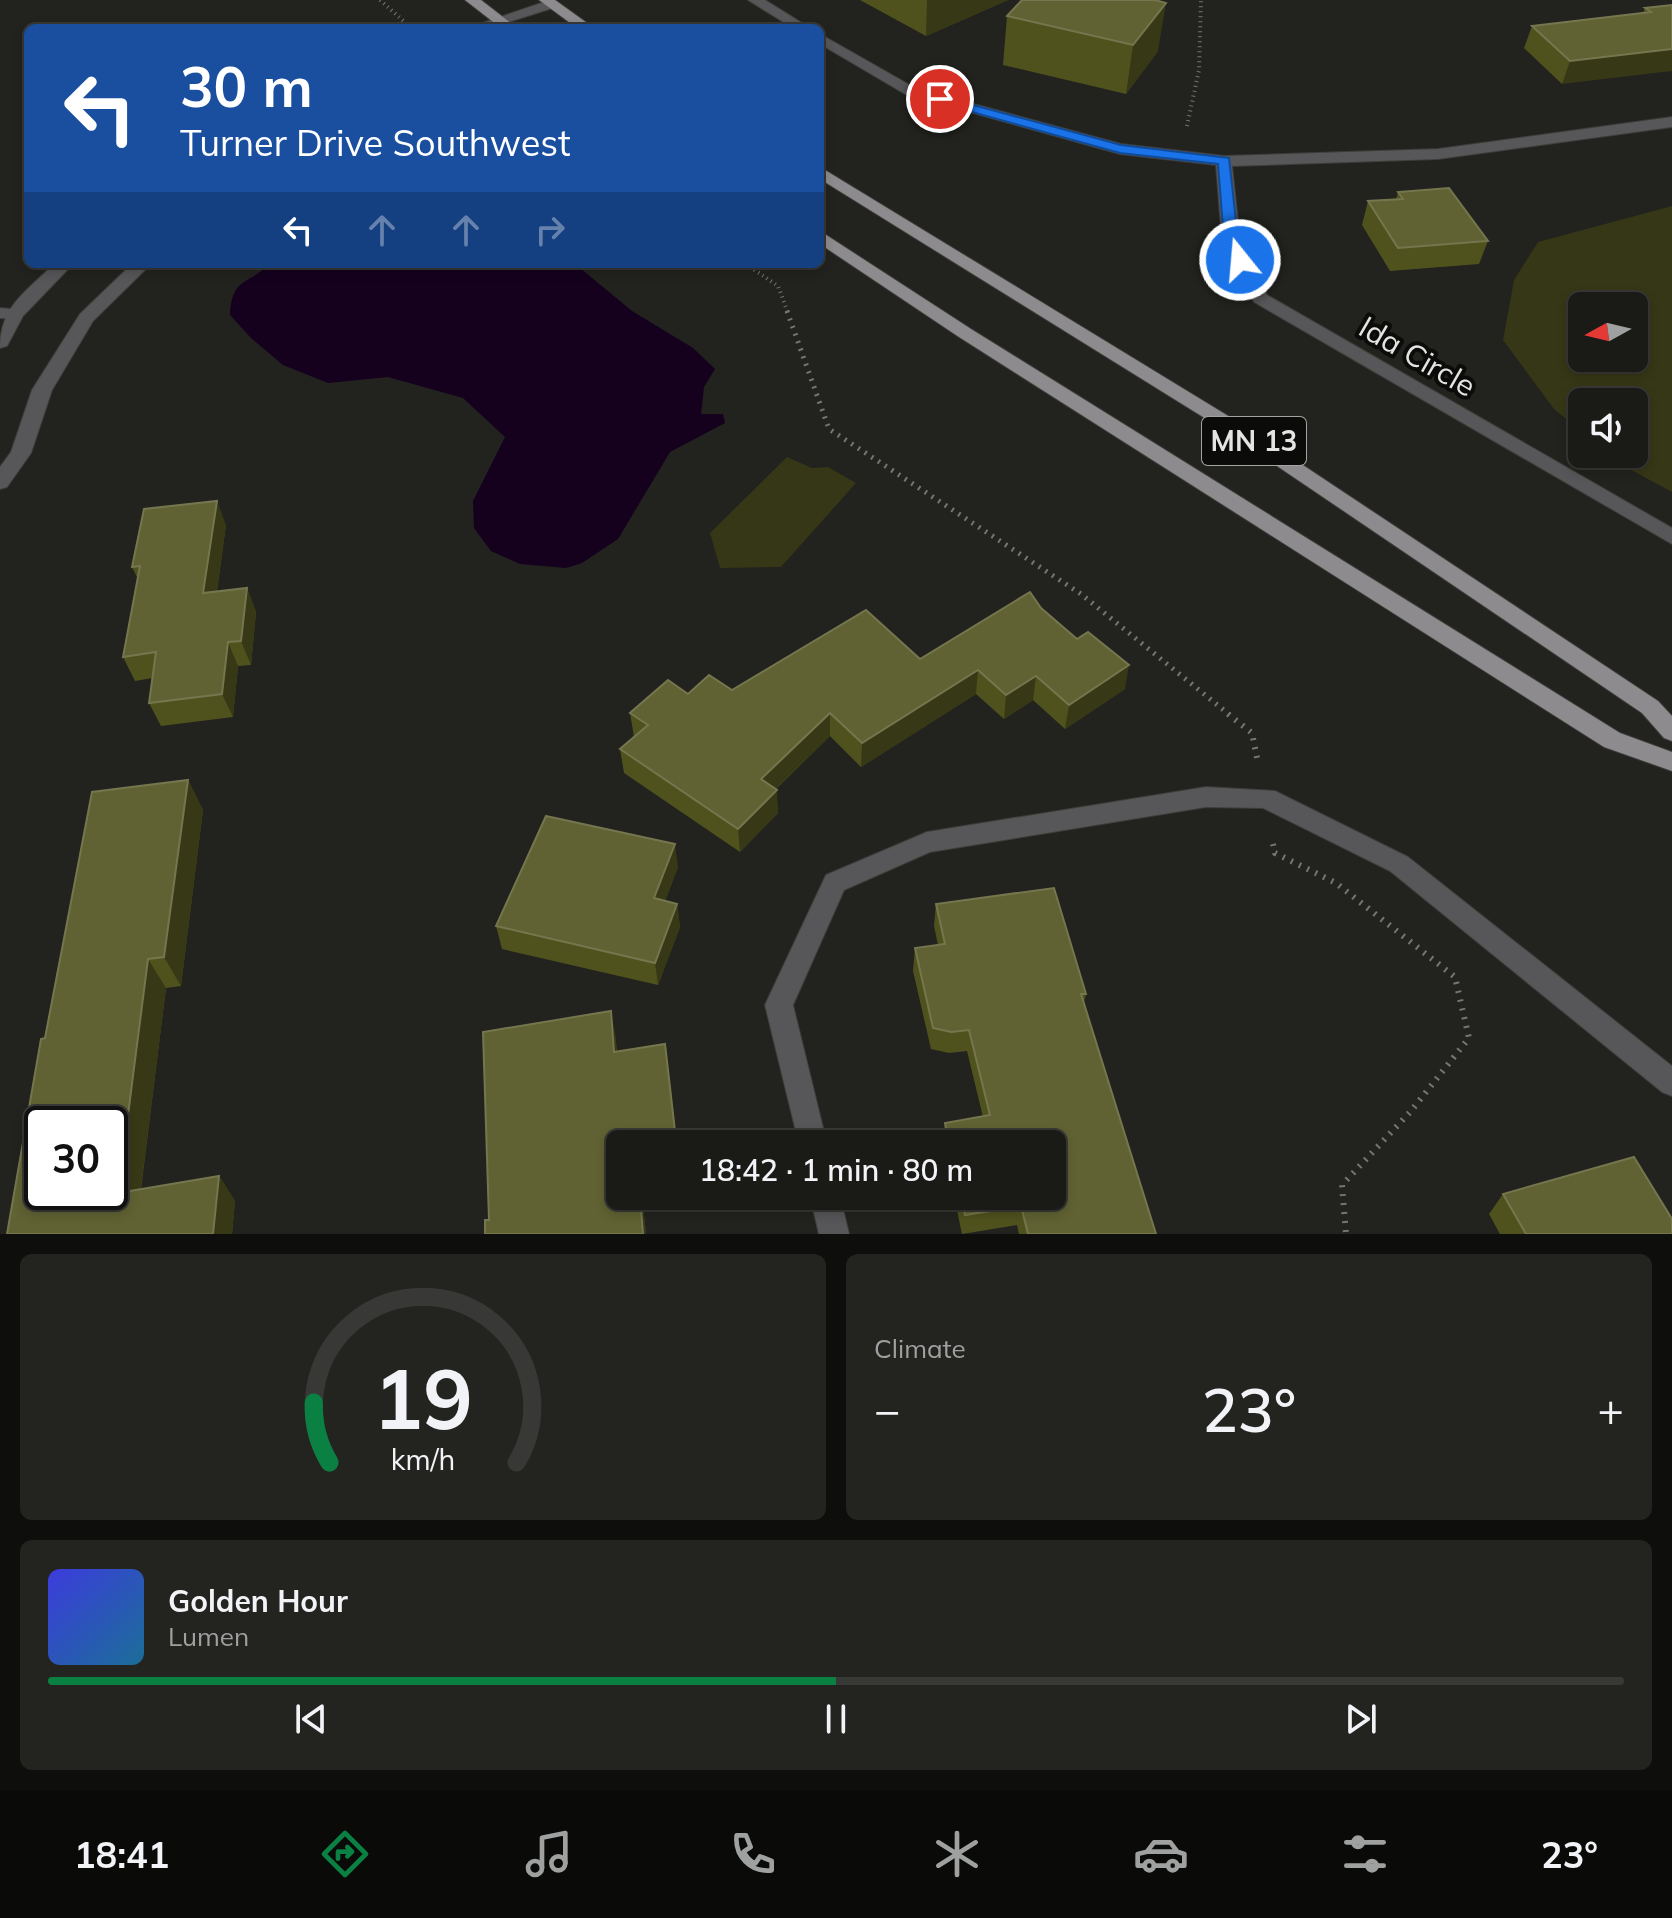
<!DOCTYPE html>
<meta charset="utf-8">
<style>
:root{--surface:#1a1a17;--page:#232320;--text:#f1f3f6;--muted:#9fa1a1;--line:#383836;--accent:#0b8043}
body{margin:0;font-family:Mulish,sans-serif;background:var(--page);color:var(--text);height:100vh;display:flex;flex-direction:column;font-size:30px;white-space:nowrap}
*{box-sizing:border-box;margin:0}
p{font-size:26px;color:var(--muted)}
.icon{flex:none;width:44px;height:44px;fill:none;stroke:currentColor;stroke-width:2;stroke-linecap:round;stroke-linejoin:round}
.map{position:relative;height:1234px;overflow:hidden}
.details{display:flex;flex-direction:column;gap:20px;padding:20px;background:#0e0e0d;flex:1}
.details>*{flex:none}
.hud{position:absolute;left:24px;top:24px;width:800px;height:244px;border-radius:12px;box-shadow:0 4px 12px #0003,0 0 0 2px var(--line);background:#1a4fa0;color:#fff;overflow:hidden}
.needle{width:52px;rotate:262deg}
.fabs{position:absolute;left:1568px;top:292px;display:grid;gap:16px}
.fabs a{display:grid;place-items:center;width:80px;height:80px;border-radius:12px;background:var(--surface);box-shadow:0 4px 12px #0003,0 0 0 2px var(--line);font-size:40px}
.speed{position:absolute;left:24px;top:1106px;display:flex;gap:16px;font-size:40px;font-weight:700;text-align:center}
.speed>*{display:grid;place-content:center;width:104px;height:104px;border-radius:50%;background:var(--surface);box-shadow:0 4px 12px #0003,0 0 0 2px var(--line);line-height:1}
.speed .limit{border:4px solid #111;border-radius:12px;background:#fff;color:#111}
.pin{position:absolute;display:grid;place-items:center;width:68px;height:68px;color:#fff;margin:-34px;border:4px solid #fff;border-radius:50%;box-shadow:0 2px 8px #0007}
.me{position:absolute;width:88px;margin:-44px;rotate:343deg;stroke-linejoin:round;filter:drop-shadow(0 0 6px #0008)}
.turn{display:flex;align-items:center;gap:28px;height:168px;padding:0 24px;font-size:36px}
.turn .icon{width:104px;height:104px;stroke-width:2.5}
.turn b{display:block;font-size:56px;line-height:68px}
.lanes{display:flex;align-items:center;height:76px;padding:0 24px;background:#0003;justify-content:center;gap:40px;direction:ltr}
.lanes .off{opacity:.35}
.big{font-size:60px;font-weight:600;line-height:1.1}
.details .tile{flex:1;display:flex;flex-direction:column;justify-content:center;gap:12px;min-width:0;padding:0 28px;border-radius:12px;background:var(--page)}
.details .dial{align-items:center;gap:0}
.dial svg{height:208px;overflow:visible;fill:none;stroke:var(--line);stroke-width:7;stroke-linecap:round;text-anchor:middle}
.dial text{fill:var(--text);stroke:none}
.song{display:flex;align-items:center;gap:24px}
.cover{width:96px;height:96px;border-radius:12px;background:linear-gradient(135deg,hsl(240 70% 55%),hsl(200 70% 35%))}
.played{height:8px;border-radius:4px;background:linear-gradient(90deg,var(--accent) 50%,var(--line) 50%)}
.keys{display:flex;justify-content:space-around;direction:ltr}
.heat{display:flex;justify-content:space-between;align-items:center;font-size:44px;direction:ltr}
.details .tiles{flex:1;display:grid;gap:20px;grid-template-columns:1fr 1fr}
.tile:last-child{grid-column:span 2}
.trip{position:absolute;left:606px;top:1130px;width:460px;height:80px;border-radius:12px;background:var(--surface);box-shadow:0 4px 12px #0003,0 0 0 2px var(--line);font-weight:600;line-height:80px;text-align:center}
.tabs{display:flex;height:128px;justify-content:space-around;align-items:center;background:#0a0a09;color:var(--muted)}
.tabs .icon{width:56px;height:56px}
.tabs .current{color:var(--accent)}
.tabs b{font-size:36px;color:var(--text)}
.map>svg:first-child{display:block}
</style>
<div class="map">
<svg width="1672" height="1234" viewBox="0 0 1672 1234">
<rect width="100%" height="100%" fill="#22221f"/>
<path fill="#363716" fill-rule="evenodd" d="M1672,206V492L1620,464L1607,454H1634V402H1582V432L1554,409L1503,340L1514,280L1538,242ZM1582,306H1634V358H1582Z
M787,457L812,468L828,467L856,483L781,567L720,568L710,533Z"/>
<path fill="#15001e" d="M268,264H575L632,311L693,348L715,369L704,387L701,414H723L725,423L670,452L618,539L582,563L566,568L520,564L491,551L474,528L473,501L505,437L463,398L388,377L328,383L283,365L251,338L230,315C232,275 250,286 268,264Z"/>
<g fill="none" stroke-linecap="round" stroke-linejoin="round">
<g stroke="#3d3d3a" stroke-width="2">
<path id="minor" d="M748,0H765L810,28H793Z
M820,34L915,88L1121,144L1224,156L1438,149L1672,117V127L1438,159L1232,166L1240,240L1267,295L1672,528V544L1254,302L1222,240L1216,165L1120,154L905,94L820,44Z
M0,308L21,310L24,314L15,319L0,318Z
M1206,787L1275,791L1408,857L1672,1066V1096L1662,1092L1390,871L1263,808L1206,807L930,852L844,890L793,1005L827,1144H799L765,1005L826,875L927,832Z
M810,1196H840L849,1234H819Z"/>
</g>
<g stroke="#3d3d3a" stroke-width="2">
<path id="tertiary" d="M550,0L556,1V7L490,28H468Z
M54,264H73L23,316L7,346L0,348C0,306 26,292 54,264Z
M132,264H151L93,321L52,390L31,453L7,487L0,489V467L11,452L32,390L80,314Z"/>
</g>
<g stroke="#3d3d3a" stroke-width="2">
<path id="primary" d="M465,0H481L517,28H501Z
M539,0H555L594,28H577Z
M820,167L1238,422L1658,701L1672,716V741L1664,738L1642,713L1224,430L820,179Z
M820,231L971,329L1620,733L1672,752V771L1604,747L959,337L820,244Z"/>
</g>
<path stroke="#757572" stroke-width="4" stroke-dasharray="1 4" stroke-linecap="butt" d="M380,0L409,26L404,28
M1187,126L1199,70L1201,0
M746,264L778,286L788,313"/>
<path stroke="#757572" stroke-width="5" stroke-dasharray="2 6" stroke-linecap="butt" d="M787,311L829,429L1081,594L1231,716"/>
<path stroke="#757572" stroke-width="6" stroke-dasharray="2 7" stroke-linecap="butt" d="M1228,714L1252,733L1258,763
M1273,844L1275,853L1336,883L1455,977L1469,1038L1411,1111L1342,1185L1346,1234"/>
<use href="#minor" fill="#575658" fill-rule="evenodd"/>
<use href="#tertiary" fill="#575658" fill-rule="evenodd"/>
<use href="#primary" fill="#8d8b8e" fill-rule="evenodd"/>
</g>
<path fill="#50521e" d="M860,0H1008L926,36Z
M1672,5L1562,84L1524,48L1532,26L1643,13L1645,8Z
M1007,16L1158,51L1126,94L1003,65Z
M1398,192L1488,241L1479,264L1390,271L1362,225L1368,201L1396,199Z
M226,525L217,591L247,588L256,612L251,665L238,666L233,717L161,726L149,703L152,678L135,681L123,657L138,579L132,567Z
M1041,608L1125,689L1065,729L1033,700L1004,719L976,694L861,767L830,736L776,789L778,813L740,852L624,773L620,749L634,737L630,713L688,694L732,690L920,659Z
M188,780L203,810L181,986L166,988L141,1189L219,1176L235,1201L232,1234H7L45,1038Z
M678,867L665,901L677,904L680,927L658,985L502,949L496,926Z
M936,904L1086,994L1084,1002L1156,1234H1019L1017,1225L962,1234L954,1196H1052V1144H943L945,1123L983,1117L967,1051L949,1053L931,1049L913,971L915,948L938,945L934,926Z
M615,1033L617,1052L665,1044L668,1066L677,1144H620V1196H642L646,1234H485L489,1220Z
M1503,1194L1672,1234H1500L1489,1214Z"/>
<path fill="#373815" d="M927,0H1008L926,36Z
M1166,3L1158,51L1126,94L1133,45Z
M1672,49V71L1562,84L1570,61Z
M217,501L226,525L213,617L203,593Z
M247,588L256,612L251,665L241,641Z
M228,642L238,666L233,717L222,694Z
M1129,665L1125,689L1065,729L1069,705Z
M978,670L976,694L861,767L862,743Z
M1036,676L1033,700L1004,719L1006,695Z
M830,713V736L762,802L761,779Z
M188,780L203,810L181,986L164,957Z
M777,790L778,813L740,852L738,829Z
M675,844L678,867L658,921L654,898Z
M677,904L680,927L658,985L655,963Z
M148,959L166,988L137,1218L118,1193Z
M611,1011L615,1033L618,1074L614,1052Z
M665,1044L668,1066L677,1144H676Z
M219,1176L235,1201L232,1234H213Z
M640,1196H642L646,1234H643Z"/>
<path fill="#606233" stroke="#75764e" stroke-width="2" fill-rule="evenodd" d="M1022,0H1155L1166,3L1133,45L1007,16Z
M1672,5V49L1570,61L1532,26L1651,12L1645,8Z
M1449,188L1488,241L1398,248L1368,201L1403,199L1398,192Z
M217,501L203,593L247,588L241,641L228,642L222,694L149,703L156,652L123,657L140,566L132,567L144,509Z
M1030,592L1041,608L1077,639L1088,632L1129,665L1069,705L1036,676L1006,695L978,670L862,743L830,713L761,779L777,790L738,829L620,749L648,725L630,713L668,680L688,694L709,675L732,690L866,610L920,659Z
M188,780L164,957L148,959L118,1193L219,1176L213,1234H7L41,1039L45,1038L92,792ZM42,1124H110V1192H42Z
M546,816L675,844L654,898L677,904L655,963L496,926Z
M1054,888L1086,994H1081L1156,1234H1028L1021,1206L965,1215L961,1196H1052V1144H949L945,1123L990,1115L969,1030L951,1032L933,1028L915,948L945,944L936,904Z
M611,1011L614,1052L665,1044L676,1140L655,1144H620V1196H640L643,1234H485V1220H489L483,1032Z
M1634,1157L1672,1219V1234H1526L1503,1194Z"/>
<path fill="#1a73e8" stroke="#114b97" stroke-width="2" d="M940,96L1121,145L1229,158L1238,240L1248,260L1245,263H1235L1224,240L1218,164L1120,153L936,102L934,99Z"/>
<g text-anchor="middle" stroke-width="8" stroke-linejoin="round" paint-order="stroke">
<rect fill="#0b0b0a" stroke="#a3a3a1" stroke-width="2" x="1202" y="417" width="104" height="48" rx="6"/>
<g font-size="28" font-weight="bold" fill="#e4e4e2">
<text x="1254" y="451">MN 13</text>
</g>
<g font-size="30" fill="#e4e4e2" stroke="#0b0b0a">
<text transform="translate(1417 357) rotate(30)" y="10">Ida Circle</text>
</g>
</g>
</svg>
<div class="fabs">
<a><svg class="needle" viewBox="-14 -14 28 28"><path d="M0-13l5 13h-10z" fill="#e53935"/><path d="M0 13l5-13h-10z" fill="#9fa1a1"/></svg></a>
<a><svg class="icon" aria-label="sound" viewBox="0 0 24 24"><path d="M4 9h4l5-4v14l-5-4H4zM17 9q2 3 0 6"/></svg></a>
</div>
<div class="speed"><div class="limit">30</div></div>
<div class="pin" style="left:940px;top:99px;background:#d93025"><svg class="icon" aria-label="arrive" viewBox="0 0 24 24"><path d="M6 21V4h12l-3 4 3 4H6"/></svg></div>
<svg class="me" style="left:1240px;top:260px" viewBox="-20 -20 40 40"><circle r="17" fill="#1a73e8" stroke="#fff" stroke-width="3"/><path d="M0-11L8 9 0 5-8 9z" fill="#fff"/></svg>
<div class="trip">18:42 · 1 min · 80 m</div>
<div class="hud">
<div class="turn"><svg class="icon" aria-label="left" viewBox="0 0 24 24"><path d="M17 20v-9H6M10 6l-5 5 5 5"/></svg><div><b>30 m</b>Turner Drive Southwest</div></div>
<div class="lanes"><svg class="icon" aria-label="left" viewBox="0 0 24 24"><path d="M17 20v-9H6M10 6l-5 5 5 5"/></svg><svg class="icon off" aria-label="ahead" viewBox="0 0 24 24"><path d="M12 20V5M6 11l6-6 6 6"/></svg><svg class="icon off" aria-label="ahead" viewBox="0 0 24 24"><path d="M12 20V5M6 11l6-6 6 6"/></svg><svg class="icon off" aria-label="right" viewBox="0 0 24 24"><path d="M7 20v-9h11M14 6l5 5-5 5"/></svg></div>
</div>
</div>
<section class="details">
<div class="tiles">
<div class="tile dial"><svg viewBox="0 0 100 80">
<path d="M14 69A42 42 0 1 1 86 69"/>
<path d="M14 69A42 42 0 0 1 8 46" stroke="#0b8043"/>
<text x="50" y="56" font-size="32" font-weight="700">19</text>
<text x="50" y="72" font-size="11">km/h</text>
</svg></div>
<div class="tile"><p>Climate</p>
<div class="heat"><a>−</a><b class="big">23°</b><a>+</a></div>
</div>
<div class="tile">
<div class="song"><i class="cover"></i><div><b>Golden Hour</b><p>Lumen</p></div></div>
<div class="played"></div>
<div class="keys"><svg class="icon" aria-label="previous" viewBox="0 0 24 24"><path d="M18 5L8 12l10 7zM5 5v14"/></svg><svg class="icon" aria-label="pause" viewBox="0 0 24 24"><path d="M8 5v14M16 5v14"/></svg><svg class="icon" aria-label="next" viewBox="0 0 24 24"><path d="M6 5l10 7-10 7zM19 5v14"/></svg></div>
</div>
</div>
</section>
<nav class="tabs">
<b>18:41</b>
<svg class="icon current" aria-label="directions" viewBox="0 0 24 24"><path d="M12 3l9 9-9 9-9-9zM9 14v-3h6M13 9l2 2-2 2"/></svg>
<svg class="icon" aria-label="music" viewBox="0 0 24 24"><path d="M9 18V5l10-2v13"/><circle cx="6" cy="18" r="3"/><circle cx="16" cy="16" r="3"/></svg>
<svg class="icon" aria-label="phone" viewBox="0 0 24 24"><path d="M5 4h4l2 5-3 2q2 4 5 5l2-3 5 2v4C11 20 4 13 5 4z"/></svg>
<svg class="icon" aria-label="climate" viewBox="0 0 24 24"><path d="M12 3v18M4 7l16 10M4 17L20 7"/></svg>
<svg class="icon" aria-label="car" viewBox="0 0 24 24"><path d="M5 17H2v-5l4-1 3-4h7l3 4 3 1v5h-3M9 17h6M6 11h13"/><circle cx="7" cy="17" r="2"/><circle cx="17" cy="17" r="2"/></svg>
<svg class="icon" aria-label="filters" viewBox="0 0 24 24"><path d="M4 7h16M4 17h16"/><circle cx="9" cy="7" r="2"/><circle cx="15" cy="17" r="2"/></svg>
<b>23°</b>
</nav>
